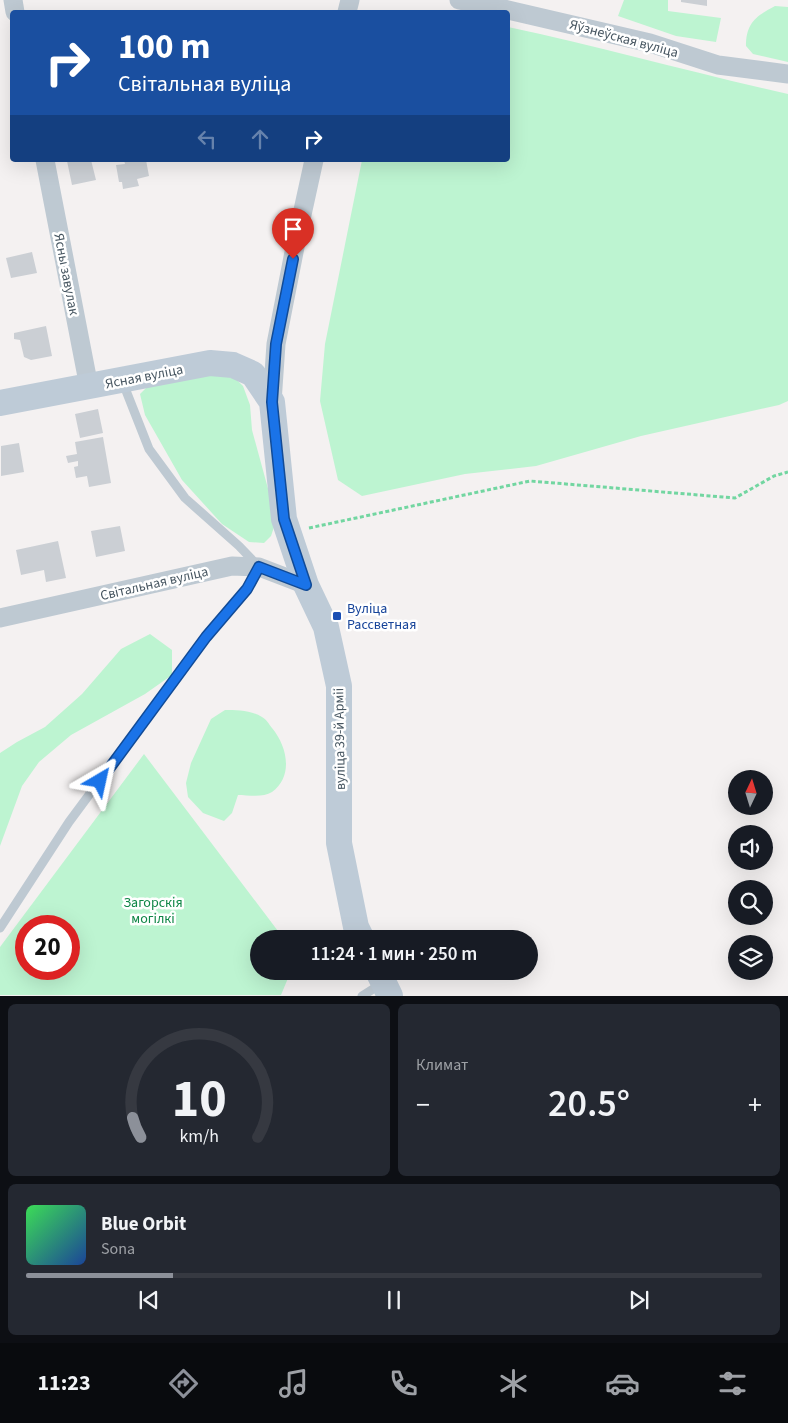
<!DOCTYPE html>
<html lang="ru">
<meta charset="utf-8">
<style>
:root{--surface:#171b24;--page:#242831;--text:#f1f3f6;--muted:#9ea1a6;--line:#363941;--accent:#8c9099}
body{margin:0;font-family:"Source Sans 3",sans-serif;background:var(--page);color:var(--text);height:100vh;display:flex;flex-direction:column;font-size:19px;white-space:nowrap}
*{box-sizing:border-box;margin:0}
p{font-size:16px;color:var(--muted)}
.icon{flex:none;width:28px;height:28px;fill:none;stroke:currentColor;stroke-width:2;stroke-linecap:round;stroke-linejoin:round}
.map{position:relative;height:996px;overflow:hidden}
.panel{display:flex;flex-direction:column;gap:8px;padding:8px;background:#0d0f14;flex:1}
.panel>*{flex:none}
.banner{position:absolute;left:10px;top:10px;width:500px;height:152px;border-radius:5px;box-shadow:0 5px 20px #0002;background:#1a4fa0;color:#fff;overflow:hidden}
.needle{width:32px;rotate:4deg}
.fabs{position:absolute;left:728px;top:770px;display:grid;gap:10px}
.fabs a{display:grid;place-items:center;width:45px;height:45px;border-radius:50%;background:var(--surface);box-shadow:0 5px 20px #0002;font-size:25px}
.speed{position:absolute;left:15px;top:915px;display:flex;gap:10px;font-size:25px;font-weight:700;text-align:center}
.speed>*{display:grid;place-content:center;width:65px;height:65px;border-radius:50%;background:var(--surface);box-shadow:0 5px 20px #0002;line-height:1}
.speed .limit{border:8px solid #d22;background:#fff;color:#111}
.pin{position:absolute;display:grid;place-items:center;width:42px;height:42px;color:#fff;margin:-51px -21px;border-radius:50% 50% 50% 0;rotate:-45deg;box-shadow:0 0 5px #0007}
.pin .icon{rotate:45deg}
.me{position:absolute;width:55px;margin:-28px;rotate:36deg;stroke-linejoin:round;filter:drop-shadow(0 0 4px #0008)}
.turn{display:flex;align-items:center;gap:18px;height:105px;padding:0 25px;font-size:22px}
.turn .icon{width:65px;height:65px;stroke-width:2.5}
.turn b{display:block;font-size:35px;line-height:42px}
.lanes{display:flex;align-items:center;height:48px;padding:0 25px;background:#0003;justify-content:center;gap:25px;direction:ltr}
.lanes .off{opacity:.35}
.big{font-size:38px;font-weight:600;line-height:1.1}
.panel .card{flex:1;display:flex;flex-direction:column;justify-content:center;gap:8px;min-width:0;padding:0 18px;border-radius:8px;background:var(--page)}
.panel .dial{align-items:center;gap:0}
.dial svg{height:130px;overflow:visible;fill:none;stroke:var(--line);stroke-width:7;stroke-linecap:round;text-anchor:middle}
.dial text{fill:var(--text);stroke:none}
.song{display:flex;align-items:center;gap:15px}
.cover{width:60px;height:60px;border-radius:8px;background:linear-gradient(135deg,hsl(130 70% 55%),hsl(220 70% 35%))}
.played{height:5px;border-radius:2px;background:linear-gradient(90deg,var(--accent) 20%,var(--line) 20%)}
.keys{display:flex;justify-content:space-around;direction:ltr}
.heat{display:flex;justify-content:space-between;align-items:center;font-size:28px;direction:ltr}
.panel .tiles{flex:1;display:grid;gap:8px;grid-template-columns:1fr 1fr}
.card:last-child{grid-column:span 2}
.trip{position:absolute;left:250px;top:930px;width:288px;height:50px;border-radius:25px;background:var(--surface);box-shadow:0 5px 20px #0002;font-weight:600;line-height:50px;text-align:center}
.tabs{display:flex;height:80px;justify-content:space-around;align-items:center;background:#090b0e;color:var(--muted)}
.tabs .icon{width:35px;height:35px}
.tabs .selected{color:var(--accent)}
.tabs b{font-size:22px;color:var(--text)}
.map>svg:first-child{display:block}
</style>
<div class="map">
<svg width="788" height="996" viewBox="0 0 788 996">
<rect width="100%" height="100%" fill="#f4f1f1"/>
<path fill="#bdf4d1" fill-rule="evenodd" d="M624,0H668V11L721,18L716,42L676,36L618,16Z
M775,6L788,7V62L753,54L746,46C746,23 756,16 775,6Z
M508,27C602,47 694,73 788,94V401L779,405L641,436L536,466L465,474L362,496L338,480L320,401L325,344L362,160H508Z
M219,371L232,375L243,386L250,405L252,430L270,496L275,524L271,536L264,543L249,542L222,524L182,480L145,415L140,394L150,384Z
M150,634L172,650V675L145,694L71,735L39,762L22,786L0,846V753L17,742L45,727L82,694L121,649Z
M225,710C237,710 250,710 262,717C266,719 269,724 272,728C287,746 294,776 272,792C263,798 248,795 238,795L232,813L224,821L203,813L188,797L186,783L191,763L211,719Z
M144,754L284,939H259V971H291L281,995H0V947ZM69,926V969H26V926Z"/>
<path fill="#cbcfd4" d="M681,0H707V6L681,2Z
M72,160H91L96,180L72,185L67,161Z
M124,160H146L149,176L137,179L139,186L123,189L122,182H119L116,165L125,164Z
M32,252L37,273L11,278L6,258Z
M46,326L52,356L31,360L24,357L20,340L14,339V333Z
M98,409L103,433L80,438L75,414Z
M103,437L111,483L89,487L87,476L76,478L74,467L78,466V461L68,463L66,456L77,454L75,442Z
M19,443L24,472L1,476V446Z
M120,526L125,551L96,557L91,531Z
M58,541L66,578L46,582L44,570L21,575L16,550Z"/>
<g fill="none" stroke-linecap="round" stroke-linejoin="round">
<path stroke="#72d6a1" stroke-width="3" stroke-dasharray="4 2.5" stroke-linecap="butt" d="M309,528L530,481L735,498L774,476L788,472"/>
<path stroke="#bec9d2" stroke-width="9" d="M0,928L69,822L206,637L247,589L259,567L239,546L185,498L149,449L123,383
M362,996L381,984"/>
<path stroke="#bec9d2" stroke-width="19" d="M13,0L15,12
M459,0L504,9L650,43L718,65L788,74
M347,12L350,0
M45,160L89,387
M272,402L276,344L296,242L314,160
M0,618L232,566L259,567L306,585"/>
<path stroke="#becbd7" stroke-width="26" d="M0,403L210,363L233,365L253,374L272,402L284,519L306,585L326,627L339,686V843L356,927L362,939
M378,971L390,996"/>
</g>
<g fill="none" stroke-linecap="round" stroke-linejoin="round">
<g stroke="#114b97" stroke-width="12">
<path id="route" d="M100,781L206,637L247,589L259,567L306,585L284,519L272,402L276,344L293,259"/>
</g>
<use href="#route" stroke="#1a73e8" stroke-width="9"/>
</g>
<rect fill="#1a4fb4" stroke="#fff" stroke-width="2" x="332" y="611" width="10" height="10" rx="2.5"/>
<g text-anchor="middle" stroke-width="5" stroke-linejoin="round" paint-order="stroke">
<g font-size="14" fill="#475661" stroke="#fff">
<text transform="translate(624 38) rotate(15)" y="5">Яўзнеўская вуліца</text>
<text transform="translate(67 274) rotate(79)" y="5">Ясны завулак</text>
<text transform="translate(144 376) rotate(-11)" y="5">Ясная вуліца</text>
<text transform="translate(154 583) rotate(-13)" y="5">Світальная вуліца</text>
<text transform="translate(339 739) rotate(-91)" y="5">вуліца 39-й Арміі</text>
</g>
<g font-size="14" fill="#164399" stroke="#fff" text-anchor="start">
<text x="347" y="613">Вуліца<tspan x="347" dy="16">Рассветная</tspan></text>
</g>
<g font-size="14" fill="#0f8646" stroke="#fff">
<text x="153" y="907">Загорскія<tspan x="153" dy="16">могілкі</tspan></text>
</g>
</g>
</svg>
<div class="fabs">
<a><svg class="needle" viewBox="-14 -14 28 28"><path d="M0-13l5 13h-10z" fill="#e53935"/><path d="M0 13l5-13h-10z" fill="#9ea1a6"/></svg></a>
<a><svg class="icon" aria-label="sound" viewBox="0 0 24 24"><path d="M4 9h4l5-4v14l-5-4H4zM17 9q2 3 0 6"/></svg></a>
<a><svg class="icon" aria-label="search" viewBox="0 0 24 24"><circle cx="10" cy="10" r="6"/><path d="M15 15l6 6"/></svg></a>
<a><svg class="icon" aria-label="layers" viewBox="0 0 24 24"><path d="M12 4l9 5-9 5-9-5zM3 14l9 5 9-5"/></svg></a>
</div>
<div class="speed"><div class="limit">20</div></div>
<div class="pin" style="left:293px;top:259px;background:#d93025"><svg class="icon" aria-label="arrive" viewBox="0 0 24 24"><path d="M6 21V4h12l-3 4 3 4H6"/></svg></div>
<svg class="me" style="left:100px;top:781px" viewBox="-20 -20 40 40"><path d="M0-17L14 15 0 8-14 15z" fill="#1a73e8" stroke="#fff" stroke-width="4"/></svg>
<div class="trip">11:24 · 1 мин · 250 m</div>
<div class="banner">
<div class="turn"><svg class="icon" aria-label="right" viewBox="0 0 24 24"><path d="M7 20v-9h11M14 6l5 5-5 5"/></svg><div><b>100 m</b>Світальная вуліца</div></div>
<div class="lanes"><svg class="icon off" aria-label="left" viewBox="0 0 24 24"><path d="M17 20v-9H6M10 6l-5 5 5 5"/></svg><svg class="icon off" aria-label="ahead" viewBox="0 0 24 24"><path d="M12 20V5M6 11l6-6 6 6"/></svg><svg class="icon" aria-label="right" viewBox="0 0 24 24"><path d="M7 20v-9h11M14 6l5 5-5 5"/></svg></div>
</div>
</div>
<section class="panel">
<div class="tiles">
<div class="card dial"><svg viewBox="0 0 100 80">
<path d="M14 69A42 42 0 1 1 86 69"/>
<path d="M14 69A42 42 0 0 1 9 57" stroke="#8c9099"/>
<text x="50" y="56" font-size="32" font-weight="700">10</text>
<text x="50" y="72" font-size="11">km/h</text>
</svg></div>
<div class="card"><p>Климат</p>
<div class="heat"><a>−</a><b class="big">20.5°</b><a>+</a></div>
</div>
<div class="card">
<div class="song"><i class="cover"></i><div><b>Blue Orbit</b><p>Sona</p></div></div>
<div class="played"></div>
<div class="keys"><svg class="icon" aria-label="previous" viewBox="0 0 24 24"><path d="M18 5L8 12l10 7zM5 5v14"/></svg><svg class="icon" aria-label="pause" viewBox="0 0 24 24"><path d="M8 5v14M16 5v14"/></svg><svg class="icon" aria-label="next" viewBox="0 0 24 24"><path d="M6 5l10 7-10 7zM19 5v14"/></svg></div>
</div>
</div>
</section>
<nav class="tabs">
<b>11:23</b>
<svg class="icon selected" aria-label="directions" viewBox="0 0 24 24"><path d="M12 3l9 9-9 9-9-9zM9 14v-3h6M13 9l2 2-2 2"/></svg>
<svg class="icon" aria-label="music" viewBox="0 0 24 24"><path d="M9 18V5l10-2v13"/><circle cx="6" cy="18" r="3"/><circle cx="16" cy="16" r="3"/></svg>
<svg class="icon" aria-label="phone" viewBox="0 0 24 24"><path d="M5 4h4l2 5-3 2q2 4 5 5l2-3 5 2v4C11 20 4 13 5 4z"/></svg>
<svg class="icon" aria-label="climate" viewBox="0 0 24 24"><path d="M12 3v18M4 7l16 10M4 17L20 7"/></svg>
<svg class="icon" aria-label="car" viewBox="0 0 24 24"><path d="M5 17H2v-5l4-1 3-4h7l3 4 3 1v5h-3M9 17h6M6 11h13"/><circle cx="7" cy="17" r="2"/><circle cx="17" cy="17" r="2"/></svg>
<svg class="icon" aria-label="filters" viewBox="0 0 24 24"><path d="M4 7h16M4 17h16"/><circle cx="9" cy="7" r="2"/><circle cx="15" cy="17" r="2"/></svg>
</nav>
